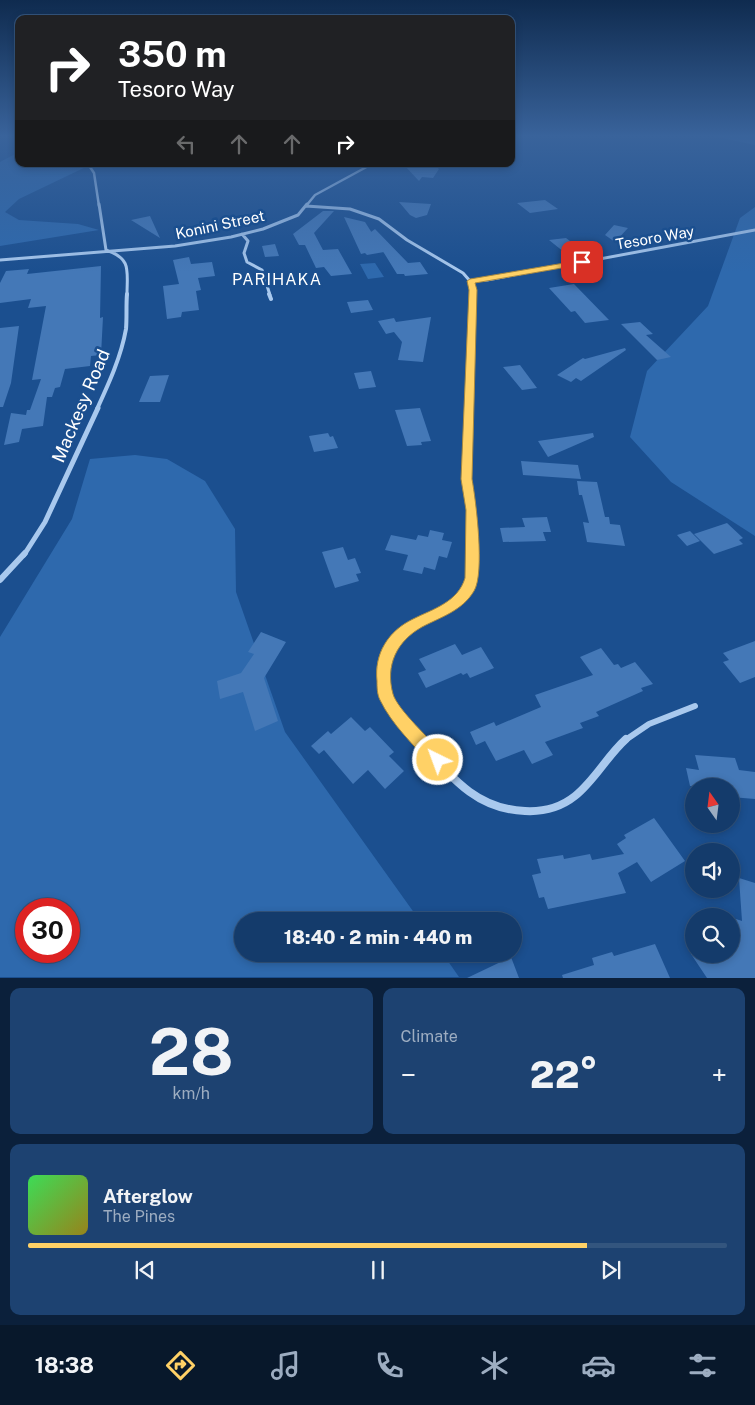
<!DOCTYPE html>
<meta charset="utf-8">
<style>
:root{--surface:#143b6b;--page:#1d4271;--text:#f1f3f6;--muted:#9dadc1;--line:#33557e;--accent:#ffd166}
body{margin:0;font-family:"Public Sans",sans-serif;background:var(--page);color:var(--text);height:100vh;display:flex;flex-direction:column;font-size:19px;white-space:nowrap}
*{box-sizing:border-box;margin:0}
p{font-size:16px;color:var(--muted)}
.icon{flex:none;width:28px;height:28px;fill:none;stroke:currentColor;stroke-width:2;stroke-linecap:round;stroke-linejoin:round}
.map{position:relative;height:978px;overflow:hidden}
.details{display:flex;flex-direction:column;gap:10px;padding:10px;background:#0b203b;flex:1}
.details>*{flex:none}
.top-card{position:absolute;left:15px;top:15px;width:500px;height:152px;border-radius:10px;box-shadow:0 2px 8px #0003,0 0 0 1px var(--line);background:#202124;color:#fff;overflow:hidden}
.needle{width:32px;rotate:346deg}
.fabs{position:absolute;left:685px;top:778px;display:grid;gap:10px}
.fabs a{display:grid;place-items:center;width:55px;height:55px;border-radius:50%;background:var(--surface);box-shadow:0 2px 8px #0003,0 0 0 1px var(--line);font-size:25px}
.speed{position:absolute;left:15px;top:898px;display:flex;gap:10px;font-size:25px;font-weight:700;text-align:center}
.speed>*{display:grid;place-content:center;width:65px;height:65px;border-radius:50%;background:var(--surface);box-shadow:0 2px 8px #0003,0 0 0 1px var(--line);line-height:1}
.speed .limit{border:8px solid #d22;background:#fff;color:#111}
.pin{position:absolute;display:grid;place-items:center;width:42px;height:42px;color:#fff;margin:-21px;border-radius:10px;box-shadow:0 2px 8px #0006}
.me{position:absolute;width:55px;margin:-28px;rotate:318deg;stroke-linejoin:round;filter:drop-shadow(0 0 4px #0008)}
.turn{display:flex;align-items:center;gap:18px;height:105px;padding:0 20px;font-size:22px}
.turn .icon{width:65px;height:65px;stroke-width:2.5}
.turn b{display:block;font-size:35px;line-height:42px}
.lanes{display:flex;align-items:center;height:48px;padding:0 20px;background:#0003;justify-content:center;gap:25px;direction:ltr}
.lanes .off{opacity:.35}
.big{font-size:38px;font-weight:800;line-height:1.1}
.details .tile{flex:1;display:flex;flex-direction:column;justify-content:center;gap:8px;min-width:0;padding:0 18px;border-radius:10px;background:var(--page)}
.details .dial{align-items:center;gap:0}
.dial b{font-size:65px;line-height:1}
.song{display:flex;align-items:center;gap:15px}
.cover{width:60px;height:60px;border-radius:8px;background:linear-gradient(135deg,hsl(130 70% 55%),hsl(50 70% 35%))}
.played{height:5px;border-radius:2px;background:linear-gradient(90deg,var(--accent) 80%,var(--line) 80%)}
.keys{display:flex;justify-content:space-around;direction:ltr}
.heat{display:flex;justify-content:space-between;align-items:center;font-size:28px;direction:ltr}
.details .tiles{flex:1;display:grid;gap:10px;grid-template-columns:1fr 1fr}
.tile:last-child{grid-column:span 2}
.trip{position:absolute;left:234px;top:912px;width:288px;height:50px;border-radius:25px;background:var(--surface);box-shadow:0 2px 8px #0003,0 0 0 1px var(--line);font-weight:800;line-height:50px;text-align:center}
.tab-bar{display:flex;height:80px;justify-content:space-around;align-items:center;background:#08182b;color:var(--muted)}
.tab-bar .icon{width:35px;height:35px}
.tab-bar .current{color:var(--accent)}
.tab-bar b{font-size:22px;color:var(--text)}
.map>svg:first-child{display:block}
</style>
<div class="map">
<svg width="755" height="978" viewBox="0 0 755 978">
<rect width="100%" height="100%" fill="#1b4f8f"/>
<path fill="#2e69ad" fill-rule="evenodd" d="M708,135H755V145Z
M19,152V164L90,165L19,199L5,212L19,220L78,224L99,230L0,246V162Z
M755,207V536L671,482L630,437L647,371L708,306L740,218Z
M375,263L384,277L368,279L360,264Z
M135,455L167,459L205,481L235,529L236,592L285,732L420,921H242V954H443L459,977H0V637L72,519L90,459ZM26,909H69V951H26Z"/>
<path fill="#4478b7" d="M433,164L439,169L433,178L422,177L419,181L404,165Z
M545,200L558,209L530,213L517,203Z
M399,202L431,204L427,215L416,218L410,215Z
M323,211H334L314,233L323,250L338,249L352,274L331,276L324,267L316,268L305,245H299L293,234Z
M150,216L160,238L131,220Z
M344,217L365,222L384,252L367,255L365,253L361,254Z
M614,225L628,228L615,242L605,235Z
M375,229L408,263L420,262L428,274L405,276L404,274H397L371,232Z
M566,238L582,250L564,252L549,240Z
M275,244L279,256L265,257L262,246Z
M189,257L191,264L212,262L215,276L198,278L201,290L196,291L199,310L182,312L181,317L167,319L163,286L179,284L173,260Z
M101,266L100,318L103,317L101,355L91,356L90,366L65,369L60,387L55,388L52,397H47L43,426L22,429L19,442L4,445L11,413L26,415L27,410H30L41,379L32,380L46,306L28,308L31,299L0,303V283L6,271L29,269L27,274Z
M574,284L609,320L585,323L575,311L571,312L549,288Z
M368,300L373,310L351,313L347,302Z
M431,317L423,362L398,360L402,342L394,332L386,334L378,321L394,318L396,322Z
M640,322L653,334L646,335L671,357L657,360L621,324Z
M19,326L11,383L3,407H0V328Z
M625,348L626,350L581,381L576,378L571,382L557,375L583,358L585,359Z
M520,365L537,388L522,390L503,367Z
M371,371L376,387L359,389L354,373Z
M169,375L160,402H139L150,376Z
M420,408L431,441L421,442L422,445L407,446L395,410Z
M328,433L330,437L333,436L338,448L314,452L309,436Z
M593,433L594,437L548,457L538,441Z
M521,461L578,465L581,479L523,475Z
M577,481L597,482L605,517H609L610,524L620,525L625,546L587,542L583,522L589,523L582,495H579Z
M547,517L551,532H543L546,541L503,542L500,528L525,527L522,518Z
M727,523L743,538L739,540L743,544L714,554L694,534Z
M430,530L444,533L442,540L452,542L447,558L439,556L435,570L424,567L422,574L403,570L408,555L385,550L391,535L416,540L418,535L428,537Z
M690,531L700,541L687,546L677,535Z
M343,547L348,560L355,558L361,573L356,574L359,581L335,588L322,552Z
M261,632L286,642L264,678L278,721L255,731L243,692L220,699L217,681L241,673L254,654L248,652Z
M755,641V677L740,683L723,662L729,660L723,653Z
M455,644L462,655L481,647L494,668L470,678L467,673L463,675L461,673L426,688L418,673L426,670L419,659Z
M601,648L614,665L618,664L621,668L635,662L653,684L641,688L643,691L596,712L599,716L580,723L583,728L545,742L553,755L532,764L524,750L496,761L485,741L476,745L470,732L494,722L496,726L541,707L535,695L593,675L580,657Z
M351,717L365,731L370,727L394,752L389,756L404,771L385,789L368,770L353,784L324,750L319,754L311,746L328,731L331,734Z
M695,755L735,758L739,770L755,772V799L731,797V786H690L686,768L699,770Z
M654,818L685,861L651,882L637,862L618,873L626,893L548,909L544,897L539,898L532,875L541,873L537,859L563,855L564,859L590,854L592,860L624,854L617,844L626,838L624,835Z
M739,878L755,883V978H707L691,954H731V934L737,931L736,919L742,921Z
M655,944L670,978H563L562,975L594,965L592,958L612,952L614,956Z
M511,957L519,978H467Z"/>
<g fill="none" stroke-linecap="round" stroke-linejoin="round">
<path stroke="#a9c9ee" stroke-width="2.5" d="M88,164L94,173L99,206
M306,206L315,195L372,164"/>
<path stroke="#a9c9ee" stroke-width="3" d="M99,204L106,250C132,259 127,270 127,295
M306,206L350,209L379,219L407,240L463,273L470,281L473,295
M242,234L248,241L244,253L247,262L262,270L270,295
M0,260L175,246L231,237L263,229L298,215L307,204
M470,281L487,280L755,230"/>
<path stroke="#a9c9ee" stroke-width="4" d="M269,294L271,299
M97,409C109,383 121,357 126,329C127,317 126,305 127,294
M469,409L473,294"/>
<path stroke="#a9c9ee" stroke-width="5" d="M469,408L466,479L473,555
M24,555L45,522L98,408"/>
<path stroke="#a9c9ee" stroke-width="6" d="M0,580L25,553
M419,741C397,716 377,696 385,660C388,646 397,635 410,628C426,619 447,614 461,600C473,588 473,570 473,553
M624,741L649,724L695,706"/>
<path stroke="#a9c9ee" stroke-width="8" d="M418,739C450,775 474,809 525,811C544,812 560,808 575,796C595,780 607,756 626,739"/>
</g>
<linearGradient id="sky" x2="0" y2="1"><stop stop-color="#0f2b4f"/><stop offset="0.5" stop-color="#39639b"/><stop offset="1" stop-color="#39639b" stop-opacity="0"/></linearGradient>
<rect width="755" height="272" fill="url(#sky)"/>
<path fill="#ffd166" stroke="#a68842" d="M582,260L585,261V264L475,283L477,290L472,479C476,501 485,573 474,591C462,611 441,617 422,627C397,641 385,665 393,694C397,709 432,741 444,755L446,760L444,766L438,769L432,766C414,745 392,725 380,700C377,694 377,687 377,681C374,654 388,631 413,619C433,609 458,602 465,578L466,510L461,479L469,290L467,281L470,279Z"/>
<g text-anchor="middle" stroke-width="5" stroke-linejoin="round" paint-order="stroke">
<g font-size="15" fill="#fff" stroke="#1b4f8f">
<text transform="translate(220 225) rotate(-12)" y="5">Konini Street</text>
<text transform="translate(655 238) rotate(-10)" y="5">Tesoro Way</text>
</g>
<g font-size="16" letter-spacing="1" fill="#fff" stroke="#1b4f8f">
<text x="277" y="285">PARIHAKA</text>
</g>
<g font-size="18" fill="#fff" stroke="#1b4f8f">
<text transform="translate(81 406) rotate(-67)" y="6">Mackesy Road</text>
</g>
</g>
</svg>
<div class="fabs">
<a><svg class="needle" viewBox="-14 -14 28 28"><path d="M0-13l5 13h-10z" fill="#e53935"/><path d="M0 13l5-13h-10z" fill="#9dadc1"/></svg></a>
<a><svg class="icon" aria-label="sound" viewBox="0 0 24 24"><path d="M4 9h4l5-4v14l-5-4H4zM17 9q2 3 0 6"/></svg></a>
<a><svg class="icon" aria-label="search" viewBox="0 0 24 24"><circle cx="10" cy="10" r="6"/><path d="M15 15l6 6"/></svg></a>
</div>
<div class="speed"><div class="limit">30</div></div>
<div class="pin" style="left:582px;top:262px;background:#d93025"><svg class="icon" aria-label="arrive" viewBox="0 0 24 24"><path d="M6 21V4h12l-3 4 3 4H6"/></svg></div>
<svg class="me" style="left:438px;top:760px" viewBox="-20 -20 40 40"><circle r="17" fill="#ffd166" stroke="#fff" stroke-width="3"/><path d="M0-11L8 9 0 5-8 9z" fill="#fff"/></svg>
<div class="trip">18:40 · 2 min · 440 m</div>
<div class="top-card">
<div class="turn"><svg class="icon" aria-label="right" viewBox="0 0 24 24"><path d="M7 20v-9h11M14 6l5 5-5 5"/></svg><div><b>350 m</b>Tesoro Way</div></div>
<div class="lanes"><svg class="icon off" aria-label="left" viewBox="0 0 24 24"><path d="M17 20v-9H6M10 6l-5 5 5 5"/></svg><svg class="icon off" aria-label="ahead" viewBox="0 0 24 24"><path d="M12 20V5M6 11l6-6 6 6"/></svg><svg class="icon off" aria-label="ahead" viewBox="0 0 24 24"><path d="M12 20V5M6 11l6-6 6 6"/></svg><svg class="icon" aria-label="right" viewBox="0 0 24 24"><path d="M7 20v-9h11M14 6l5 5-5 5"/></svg></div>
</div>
</div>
<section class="details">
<div class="tiles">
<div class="tile dial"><b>28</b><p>km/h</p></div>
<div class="tile"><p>Climate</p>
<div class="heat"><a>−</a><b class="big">22°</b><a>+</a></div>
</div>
<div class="tile">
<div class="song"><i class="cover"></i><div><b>Afterglow</b><p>The Pines</p></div></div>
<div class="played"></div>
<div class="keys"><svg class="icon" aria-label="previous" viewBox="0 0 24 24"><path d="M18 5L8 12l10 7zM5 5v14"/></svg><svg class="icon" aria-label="pause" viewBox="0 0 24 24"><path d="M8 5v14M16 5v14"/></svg><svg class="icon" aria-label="next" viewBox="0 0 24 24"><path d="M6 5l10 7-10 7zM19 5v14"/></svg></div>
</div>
</div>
</section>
<nav class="tab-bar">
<b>18:38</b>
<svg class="icon current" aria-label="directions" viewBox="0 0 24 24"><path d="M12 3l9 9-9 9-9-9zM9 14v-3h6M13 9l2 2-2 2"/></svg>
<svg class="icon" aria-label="music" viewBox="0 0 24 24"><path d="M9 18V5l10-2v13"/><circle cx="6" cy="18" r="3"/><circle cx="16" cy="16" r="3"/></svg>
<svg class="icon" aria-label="phone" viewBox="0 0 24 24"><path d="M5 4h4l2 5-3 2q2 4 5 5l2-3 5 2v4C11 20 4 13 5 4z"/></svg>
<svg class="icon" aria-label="climate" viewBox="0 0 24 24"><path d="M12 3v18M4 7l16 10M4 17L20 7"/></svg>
<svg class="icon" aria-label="car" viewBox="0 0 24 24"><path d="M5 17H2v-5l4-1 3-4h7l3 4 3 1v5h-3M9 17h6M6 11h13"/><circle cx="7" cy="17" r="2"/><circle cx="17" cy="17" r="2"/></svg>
<svg class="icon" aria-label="filters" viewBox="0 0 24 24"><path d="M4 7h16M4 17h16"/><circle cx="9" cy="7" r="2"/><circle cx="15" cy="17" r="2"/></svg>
</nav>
